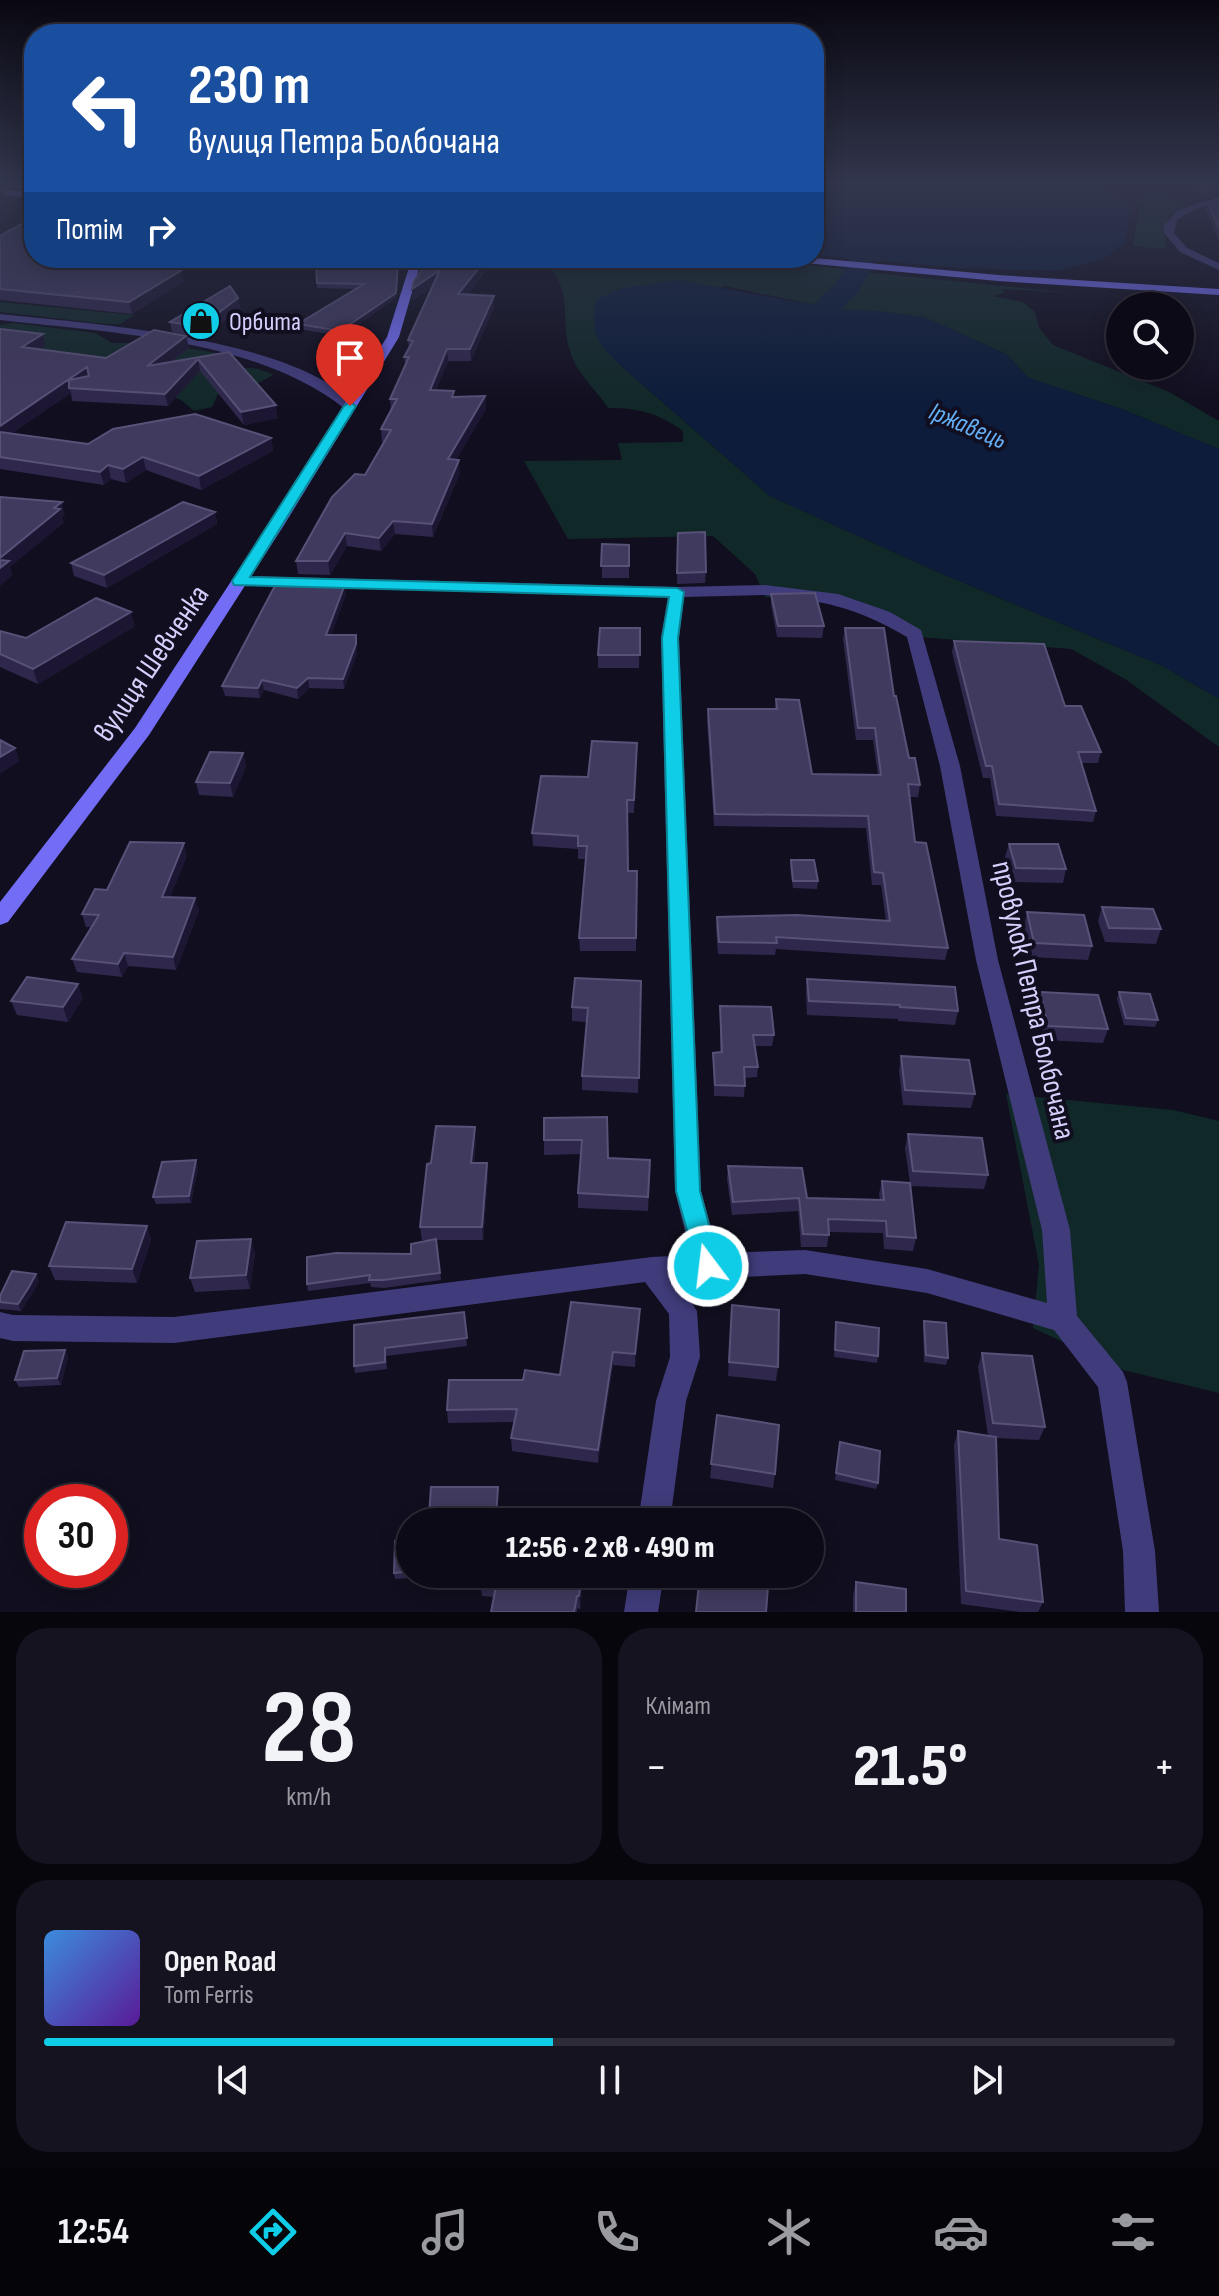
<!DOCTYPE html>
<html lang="uk">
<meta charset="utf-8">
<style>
:root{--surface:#0d0a17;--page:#161320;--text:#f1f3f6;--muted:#9a9aa1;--line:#2d2b36;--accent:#10cde7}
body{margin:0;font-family:"Sofia Sans Condensed",sans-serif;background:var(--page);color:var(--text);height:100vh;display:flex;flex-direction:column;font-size:30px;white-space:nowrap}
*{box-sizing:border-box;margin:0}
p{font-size:26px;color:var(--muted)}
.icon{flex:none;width:44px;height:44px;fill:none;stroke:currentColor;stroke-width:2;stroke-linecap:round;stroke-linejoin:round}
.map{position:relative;height:1612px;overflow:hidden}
.sheet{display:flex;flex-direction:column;gap:16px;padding:16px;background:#07060d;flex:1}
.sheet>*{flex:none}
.hud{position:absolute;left:24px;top:24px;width:800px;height:244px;border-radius:32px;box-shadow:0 4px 20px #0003,0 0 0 2px var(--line);background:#1a4fa0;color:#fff;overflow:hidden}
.buttons{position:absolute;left:1106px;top:292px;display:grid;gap:16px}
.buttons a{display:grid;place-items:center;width:88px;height:88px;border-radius:50%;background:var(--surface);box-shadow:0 4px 20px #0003,0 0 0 2px var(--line);font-size:40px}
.speed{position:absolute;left:24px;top:1484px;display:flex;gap:16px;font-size:40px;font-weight:700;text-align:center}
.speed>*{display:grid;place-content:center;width:104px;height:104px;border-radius:50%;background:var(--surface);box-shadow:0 4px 20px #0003,0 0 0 2px var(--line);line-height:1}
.speed .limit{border:12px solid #d22;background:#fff;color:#111}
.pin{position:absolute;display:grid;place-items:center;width:68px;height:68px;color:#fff;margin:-82px -34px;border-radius:50% 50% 50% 0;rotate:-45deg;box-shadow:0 0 8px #0007}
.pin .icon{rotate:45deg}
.me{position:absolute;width:88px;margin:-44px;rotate:345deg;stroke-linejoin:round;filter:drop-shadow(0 0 6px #0008)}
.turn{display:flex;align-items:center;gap:28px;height:168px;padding:0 32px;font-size:36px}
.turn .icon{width:104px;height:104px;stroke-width:2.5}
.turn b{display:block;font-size:56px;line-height:68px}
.then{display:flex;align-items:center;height:76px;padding:0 32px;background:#0003;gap:16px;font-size:30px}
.big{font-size:60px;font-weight:800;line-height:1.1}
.sheet .card{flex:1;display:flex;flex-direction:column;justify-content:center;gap:12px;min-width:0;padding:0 28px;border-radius:32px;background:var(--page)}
.sheet .dial{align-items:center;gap:0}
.dial b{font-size:104px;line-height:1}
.song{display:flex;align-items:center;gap:24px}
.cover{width:96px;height:96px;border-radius:12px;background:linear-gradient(135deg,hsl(210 70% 55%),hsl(270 70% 35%))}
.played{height:8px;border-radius:4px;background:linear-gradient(90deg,var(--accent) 45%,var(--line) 45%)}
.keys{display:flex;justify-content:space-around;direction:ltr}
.heat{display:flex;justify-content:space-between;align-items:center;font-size:44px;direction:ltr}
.sheet .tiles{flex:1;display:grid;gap:16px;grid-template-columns:1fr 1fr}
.card:last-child{grid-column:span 2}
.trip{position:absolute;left:396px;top:1508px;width:428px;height:80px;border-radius:40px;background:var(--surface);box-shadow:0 4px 20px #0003,0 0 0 2px var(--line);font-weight:800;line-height:80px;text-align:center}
.menu{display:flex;height:128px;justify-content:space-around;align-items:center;background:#050409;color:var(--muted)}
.menu .icon{width:56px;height:56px}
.menu .current{color:var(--accent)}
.menu b{font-size:36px;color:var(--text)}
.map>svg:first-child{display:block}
</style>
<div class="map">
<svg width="1219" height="1612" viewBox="0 0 1219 1612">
<rect width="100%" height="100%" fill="#110e1f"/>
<path fill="#112828" d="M1160,196L1188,204C1167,212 1161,225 1167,246L1161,249L1133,246L1139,207L1134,201L1146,197Z
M585,258H740L853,270L846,282L853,285L864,272L1073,293L1003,289L1004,293L992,296L1023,302L1035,312L1039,328L1053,345L1169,392L1219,421V449L1119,408L1029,378L1006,354L924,317L876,311L842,310L724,286L620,365L770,496L940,573L1163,666L1219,699V747L1125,679L1071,649L905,636L881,619L829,600L765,597L755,574L713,536L568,539L524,461L622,460L618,443L683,442V431C658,413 639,408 608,408C596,389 576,373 570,351C560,319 573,297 550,267L577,264Z
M0,302L134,315L120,324H107L0,312Z
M13,323L95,333L112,343H160L216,353L209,370C237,376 242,359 273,375L251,387L218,394L212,407L194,411L181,400L163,393L75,385L0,331V325Z
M1006,1094L1173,1110L1219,1121V1393L1123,1370L1033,1328L1039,1265Z"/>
<path fill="#0c1c3a" d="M814,181H1094L1132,206L1125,243L1102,260L1058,271L959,268L814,255Z
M679,280L842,310L876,311L924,317L1006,354L1029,378L1119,408L1219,449V699L1163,666L940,573L770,496L620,365C595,340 591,335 596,299L623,288Z"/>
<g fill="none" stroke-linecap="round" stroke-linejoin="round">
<path fill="#0c1c3a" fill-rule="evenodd" d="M861,256L871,258L874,264L857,294L826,324L840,365L835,372L824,374L813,372L796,322L836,283L851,258Z"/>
<path fill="#403c7b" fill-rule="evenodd" d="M1219,197V203L1195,209L1177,220L1174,233L1187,248L1219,263V270L1180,252L1164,233V225L1178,210Z
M0,314C92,324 293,337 357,406L345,409C256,338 110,333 0,320Z
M240,576L677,587L765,585L838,594L890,612L921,630L960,766L998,960L1070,1230L1077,1316L1123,1372L1127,1382L1155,1551L1159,1612H1125L1123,1551L1098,1387L1054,1330L927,1293L805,1274L677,1280L697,1311L700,1357L686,1401L670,1522H638L656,1401L670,1357L669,1314L645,1282L174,1343L13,1341L0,1338V1312L13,1315L174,1317L652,1257L691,1255L675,1191L661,638L668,597L234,584L232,581ZM765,595C824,601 854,606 907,637L940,766L976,960L1042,1230L1047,1303L927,1269L805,1250L718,1253L701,1191L679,638L684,597Z
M630,1574H664L658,1612H624Z"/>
<path fill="#736df5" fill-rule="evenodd" d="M0,189L34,192V198L0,195Z
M412,258H422L399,337L284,525L149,735L8,922L0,925V902L135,728L268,525L387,337Z
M778,258H814L998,275L1219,289V295L998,281L783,261Z"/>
</g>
<path fill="#2f284c" d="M0,181H34V213L27,200L25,191L34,190L33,189L0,187Z
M1187,181H1219V195L1202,199L1196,182Z
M1219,199V242L1206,209L1208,202Z
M0,236L34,258H103L96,262L184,281L132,314L0,300Z
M496,258L467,295L494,296V307L471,361H448L436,390L454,397L485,396L486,409L456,460L460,473L433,537L395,534L381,551L347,546L330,575L298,574L296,561L365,475L384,442H382L381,429L391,411L390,399L405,365L404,357L409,349L408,340L433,287L413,300L412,289Z
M381,263L399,267L396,298L341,336L299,329L298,324L356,289L317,288V283Z
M238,298L240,308L202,338L172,332L170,322Z
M0,329L46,346L41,350L106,358L186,336L189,348L171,362L229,352L278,418L244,425L200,371L168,406L72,401L71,393L12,433L88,444L271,438L273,451L201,490L146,470L126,483L111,479L104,485L0,469Z
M215,512L217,524L107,588L74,576L71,563Z
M678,533L706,572L705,583L677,584Z
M602,544L629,545V578H602Z
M320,584L346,594L331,635L357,654L344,689L309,688L298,699L264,690L260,698L225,696L222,686Z
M771,594L824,626L822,638L777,637L771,605Z
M135,626L38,684L0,667V631L26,638Z
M640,628L639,668H598V655Z
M845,628L894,696L909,758L920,785L918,797H909L915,842L948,948L945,960L776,949L775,955L718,954L716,929L717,917L886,921L881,885H872L866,828L714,826L707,720L708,709H775L776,699L812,774L878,775L873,740H856L843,639Z
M954,641L1065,706L1101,752L1098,763H1081L1096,811L1093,822L996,816L990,778H983L952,652Z
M637,743L634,813H627L628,871H637L636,951H580L579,938L586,859H578V849L533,846L532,833L588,777Z
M243,753L246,767L233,797L199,795L196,782Z
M1009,844L1066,869L1063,883L1013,882L1005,857Z
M187,856L170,897L195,898L199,911L176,970L128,966L122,977L77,972L72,959L91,927H86L82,914L107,890Z
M791,860L818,881L817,889L793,888L790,867Z
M1102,907L1161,929L1156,944L1105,942L1098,921Z
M1027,912L1092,946L1088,960L1030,957L1024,926Z
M807,979L958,1011L955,1025L898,1021V1019L807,1015L806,994Z
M641,981L638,1093L582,1090V1076L587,1022L572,1021V1007Z
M1040,992L1108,1029L1103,1043L1044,1040L1037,1006Z
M1119,992L1158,1020L1155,1027L1124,1025L1117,999Z
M83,998L68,1022L17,1015L11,1001Z
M720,1006L774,1035L772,1046H755L758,1067L757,1077L745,1078L744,1097L714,1096L713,1053L720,1052Z
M901,1056L975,1094L971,1108L903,1105L899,1071Z
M607,1117L608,1158L650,1160L648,1211L578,1208V1193L581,1154L544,1155V1140Z
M908,1134L988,1175L984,1189L911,1186L916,1238L913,1251L884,1249L883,1233L829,1232L827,1247H801L798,1211L732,1215L727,1179L728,1166L807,1198L880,1200L879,1194L882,1181L910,1183L905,1148Z
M476,1140L474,1163H487L488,1176L483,1240H436L441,1280L384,1288L371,1287L370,1283L308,1291L307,1284L411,1254L433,1240H422L420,1227L431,1163Z
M196,1160L198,1168L191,1203L156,1204L153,1197Z
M147,1226L151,1240L137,1283L55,1280L49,1266Z
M255,1253L250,1289L195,1292L190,1278Z
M36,1274L39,1281L32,1294L21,1311L0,1309V1296Z
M732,1305L778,1367L776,1381L728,1376Z
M640,1309L635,1367L613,1365L598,1463L512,1451L511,1438L514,1422L448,1423L447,1410L523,1380L560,1375Z
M464,1312L467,1346L386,1356L387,1369L355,1373L354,1366V1325Z
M924,1321L948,1358L946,1365L924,1362L923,1328Z
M836,1322L878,1356L877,1363L834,1357Z
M65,1350L68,1357L61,1385L19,1387L15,1380Z
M982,1353L1045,1427L1039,1440L996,1438L999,1539L1043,1602L1038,1612H1019L961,1604L954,1445L958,1431L988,1436L978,1367Z
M717,1415L775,1474L773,1488L710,1478Z
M840,1442L878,1483L876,1489L835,1480Z
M498,1487L496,1522H430L429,1516Z
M410,1540V1574H440V1576L395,1579L394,1573Z
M584,1574L580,1609L577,1608V1612H491L494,1597L482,1596L480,1584Z
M856,1582L906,1612H853V1595Z"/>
<path fill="#1c1632" d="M1219,188V195L1202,199L1204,192Z
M4,189L6,199L0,202V191Z
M79,258H103L78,270L75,260Z
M487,258H496L458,306V294Z
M398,262L396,298L341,336L340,331Z
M182,270L184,281L132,314L129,302Z
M440,270L441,281L413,300L412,289Z
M494,296V307L471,361L470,349Z
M238,298L240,308L202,338L200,327Z
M43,334L46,346L25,360L22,347Z
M186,336L189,348L149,378L147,366Z
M447,349L448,361L431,402L430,390Z
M198,359L200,371L168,406L165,394Z
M87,367L90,380L69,388L71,393L0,442V426Z
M485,396L486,409L449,472L448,459Z
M276,405L278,418L244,425L241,412Z
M271,438L273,451L201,490L199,476Z
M143,457L146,470L126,483L123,469Z
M459,460L460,473L433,537L432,524Z
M108,465L111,479L104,485L100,472Z
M62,502L65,516L62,518L64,523L10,567L13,575L0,586V558Z
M215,512L217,524L107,588L104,575Z
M393,521L395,534L381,551L379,538Z
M345,533L347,546L330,575L328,561Z
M345,584L346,594L328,645L326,635Z
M131,612L135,626L38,684L33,669Z
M356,635L357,654L344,689L343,679Z
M308,678L309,688L298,699L297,688Z
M262,680L264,690L260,698L258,688Z
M15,748L20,761L0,774V757Z
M243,753L246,767L233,797L230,783Z
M184,843L187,856L165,910L162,897Z
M195,898L199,911L176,970L173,957Z
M124,953L128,966L122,977L118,964Z
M78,984L83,998L68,1022L63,1007Z
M475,1127L476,1140L472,1176L471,1163Z
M196,1160L198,1168L191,1203L189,1196Z
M487,1163L488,1176L483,1240L482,1227Z
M147,1226L151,1240L137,1283L132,1269Z
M251,1239L255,1253L250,1289L246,1275Z
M36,1274L39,1281L32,1294L21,1311L18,1304Z
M640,1309V1323L635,1367V1354Z
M65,1350L68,1357L61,1385L57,1378Z
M613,1352V1365L598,1463V1450Z
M582,1574H584L580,1609L579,1596Z"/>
<path fill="#413a5f" stroke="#585178" stroke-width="2" d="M32,181H34V207L25,191L34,190Z
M1200,181H1219V188L1204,192Z
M1219,199V229L1208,202Z
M34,217V258H79L75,260L182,270L129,302L0,289V236Z
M358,258H381L379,263L398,262L396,293L340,331L298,324L364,284L317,283L316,265L356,264Z
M430,258H487L458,294L494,296L470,349H447L430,390L454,391L452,397L485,396L448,459L459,460L432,524L393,521L379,538L345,533L328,561H296L332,497L355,474L365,475L391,430L381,429L397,399H390L409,357H404L413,341L408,340L440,270L412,289L414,281Z
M230,286L238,298L200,327L170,322Z
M0,329L43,334L22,347L106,358L154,330L186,336L147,366L229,352L276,405L241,412L198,359L165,394L69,388V380L89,376L87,367L0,426Z
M195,414L271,438L199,476L143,457L123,469L108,465L100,472L0,457V432L88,444L113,429Z
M0,497L62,502L54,508L60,509L0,558Z
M183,502L215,512L104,575L71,563Z
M705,532L706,572L677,573L678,533Z
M602,544L629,545V566H601Z
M0,560L9,561L0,568Z
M278,580H319L317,584H345L326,635H356V644L343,679L308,678L297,688L262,680L258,688L222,686Z
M815,593L824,626H778L771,594Z
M96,598L131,612L33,669L0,654V631L26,638Z
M600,628H640V655H598Z
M845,628H884L894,696H896L909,758H915L920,785L908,784L915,842L926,843L948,948L776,937L777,943L719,942L717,917L797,915L890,921L883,873L874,872L868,816L715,814L708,709H777L776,699L799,700L812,774L881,775L875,728H858Z
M954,641L1044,644L1065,706H1081L1101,752H1078L1096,811L999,804L992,766H986Z
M0,740L15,748L0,757Z
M592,741L637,743L634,800H627L628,871H637L636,938H579L587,846H578V836L532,833L541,776L588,777Z
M210,752L243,753L230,783L196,782Z
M130,842L184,843L162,897L195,898L173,957L124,953L118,964L72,959L99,915L82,914L95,889L107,890Z
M1009,844H1058L1066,869L1016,868Z
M791,860H814L818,881H793Z
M1102,907L1153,909L1161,929L1109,928Z
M1027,912L1084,915L1092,946L1034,943Z
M27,977L78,984L63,1007L11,1001Z
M575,978L641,981L639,1078L582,1076L588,1008L572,1007Z
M807,979L955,987L958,1011L900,1007V1005L809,1001Z
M1040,992L1098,995L1108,1029L1048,1026Z
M1119,992L1150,994L1158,1020L1126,1018Z
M720,1006L771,1007L774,1035H753L758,1067H744L745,1086L715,1085L713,1053L722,1052Z
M901,1056L969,1060L975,1094L905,1090Z
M607,1117L608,1158L650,1160L648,1197L578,1193L582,1140H544V1118Z
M436,1126L475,1127L471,1163H487L482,1227H420L427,1164L431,1163Z
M908,1134L982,1138L988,1175L913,1171Z
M196,1160L189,1196L153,1197L162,1162Z
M728,1166L802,1168L807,1198L884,1200L882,1181L910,1183L916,1238L887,1236L886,1221L828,1219L829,1235L803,1234L799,1198L733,1202Z
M66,1222L147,1226L132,1269L49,1266Z
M251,1239L246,1275L190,1278L197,1241Z
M436,1239L440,1273L383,1280H369L370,1275L307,1284V1257L336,1253L411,1254V1244Z
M12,1271L36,1274L29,1287L18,1304L0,1302V1296Z
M571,1302L640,1309L635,1354L613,1352L598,1450L511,1438L517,1409L447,1410L449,1380H523L525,1370L560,1375Z
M732,1305L779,1310L778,1367L729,1362Z
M464,1312L467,1338L385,1348V1362L354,1366V1325Z
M924,1321L946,1323L948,1358L926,1355Z
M836,1322L879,1328L878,1356L835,1350Z
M65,1350L57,1378L15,1380L24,1351Z
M982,1353L1032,1356L1045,1427L993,1423Z
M717,1415L779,1425L775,1474L711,1464Z
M958,1431L996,1437L999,1539L1037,1545L1043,1602L966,1591Z
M840,1442L880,1451L878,1483L836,1473Z
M431,1487H498L496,1517L429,1516Z
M410,1540V1571L394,1573L395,1541Z
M482,1574H582L579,1596H577L574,1612H491L496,1586L480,1584Z
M700,1574H769L766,1612H696Z
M856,1582L906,1589V1612H856Z"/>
<linearGradient id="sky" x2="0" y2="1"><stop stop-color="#090811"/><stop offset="0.45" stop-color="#32364d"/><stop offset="1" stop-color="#32364d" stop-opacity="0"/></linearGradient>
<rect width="1219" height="406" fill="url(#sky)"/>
<path fill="#10cde7" stroke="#0a8596" stroke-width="2" d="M350,402L356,406L250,577L677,588L684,592L678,638L700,1191L720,1266L717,1273L708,1277L699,1273L676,1191L662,638L669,597L234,585L232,581L344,406Z"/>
<defs>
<g id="shop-disc" transform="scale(2)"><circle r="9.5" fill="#10cde7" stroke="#110e1f"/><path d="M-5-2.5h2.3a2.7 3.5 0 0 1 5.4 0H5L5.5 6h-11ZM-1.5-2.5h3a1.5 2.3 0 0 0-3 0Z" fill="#111"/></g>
</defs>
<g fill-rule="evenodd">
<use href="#shop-disc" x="201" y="321"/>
</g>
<g text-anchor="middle" stroke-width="8" stroke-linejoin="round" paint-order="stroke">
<g font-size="26" fill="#d5cffc" stroke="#110e1f" text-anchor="start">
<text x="229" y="330">Орбита</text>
</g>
<g font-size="26" font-style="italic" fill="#64aff5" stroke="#110e1f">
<text transform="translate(968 425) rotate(23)" y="9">Іржавець</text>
</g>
<g font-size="30" fill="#d5cffc" stroke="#110e1f">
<text transform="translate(151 663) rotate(-56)" y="10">вулиця Шевченка</text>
<text transform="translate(1034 1000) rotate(77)" y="10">провулок Петра Болбочана</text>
</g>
</g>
</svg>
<div class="buttons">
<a><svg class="icon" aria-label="search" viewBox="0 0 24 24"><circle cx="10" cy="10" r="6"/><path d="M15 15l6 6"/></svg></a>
</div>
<div class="speed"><div class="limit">30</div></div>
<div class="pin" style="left:350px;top:406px;background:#d93025"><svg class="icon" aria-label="arrive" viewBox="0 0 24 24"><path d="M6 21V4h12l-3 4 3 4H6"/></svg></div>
<svg class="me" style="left:708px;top:1266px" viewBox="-20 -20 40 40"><circle r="17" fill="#10cde7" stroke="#fff" stroke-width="3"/><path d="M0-11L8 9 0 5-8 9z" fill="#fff"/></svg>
<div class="trip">12:56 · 2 хв · 490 m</div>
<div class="hud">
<div class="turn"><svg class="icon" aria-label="left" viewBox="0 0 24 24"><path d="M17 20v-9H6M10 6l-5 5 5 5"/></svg><div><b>230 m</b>вулиця Петра Болбочана</div></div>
<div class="then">Потім<svg class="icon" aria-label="right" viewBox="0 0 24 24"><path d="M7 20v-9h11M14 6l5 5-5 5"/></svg></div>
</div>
</div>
<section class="sheet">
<div class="tiles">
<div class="card dial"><b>28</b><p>km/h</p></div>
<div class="card"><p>Клімат</p>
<div class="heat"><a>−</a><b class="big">21.5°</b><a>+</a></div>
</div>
<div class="card">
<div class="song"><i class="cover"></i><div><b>Open Road</b><p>Tom Ferris</p></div></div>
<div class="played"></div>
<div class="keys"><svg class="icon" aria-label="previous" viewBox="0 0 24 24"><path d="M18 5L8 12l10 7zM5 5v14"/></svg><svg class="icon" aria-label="pause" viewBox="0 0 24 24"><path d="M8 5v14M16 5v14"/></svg><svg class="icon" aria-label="next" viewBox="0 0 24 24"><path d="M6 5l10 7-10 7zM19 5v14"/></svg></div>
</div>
</div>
</section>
<nav class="menu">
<b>12:54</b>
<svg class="icon current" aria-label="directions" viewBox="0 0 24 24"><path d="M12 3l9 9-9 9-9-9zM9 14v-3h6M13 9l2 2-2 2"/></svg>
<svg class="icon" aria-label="music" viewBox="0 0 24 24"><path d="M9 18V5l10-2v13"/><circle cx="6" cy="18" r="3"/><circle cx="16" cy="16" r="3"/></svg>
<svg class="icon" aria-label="phone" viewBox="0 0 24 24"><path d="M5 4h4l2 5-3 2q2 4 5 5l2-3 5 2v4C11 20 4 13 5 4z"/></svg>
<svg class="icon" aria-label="climate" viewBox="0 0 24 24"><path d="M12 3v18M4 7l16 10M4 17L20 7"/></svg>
<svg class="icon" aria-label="car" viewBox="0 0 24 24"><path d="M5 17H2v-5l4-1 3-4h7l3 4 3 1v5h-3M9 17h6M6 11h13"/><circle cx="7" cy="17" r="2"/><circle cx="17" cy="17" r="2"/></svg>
<svg class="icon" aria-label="filters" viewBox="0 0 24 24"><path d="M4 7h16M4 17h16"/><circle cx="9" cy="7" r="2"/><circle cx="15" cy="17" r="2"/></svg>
</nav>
